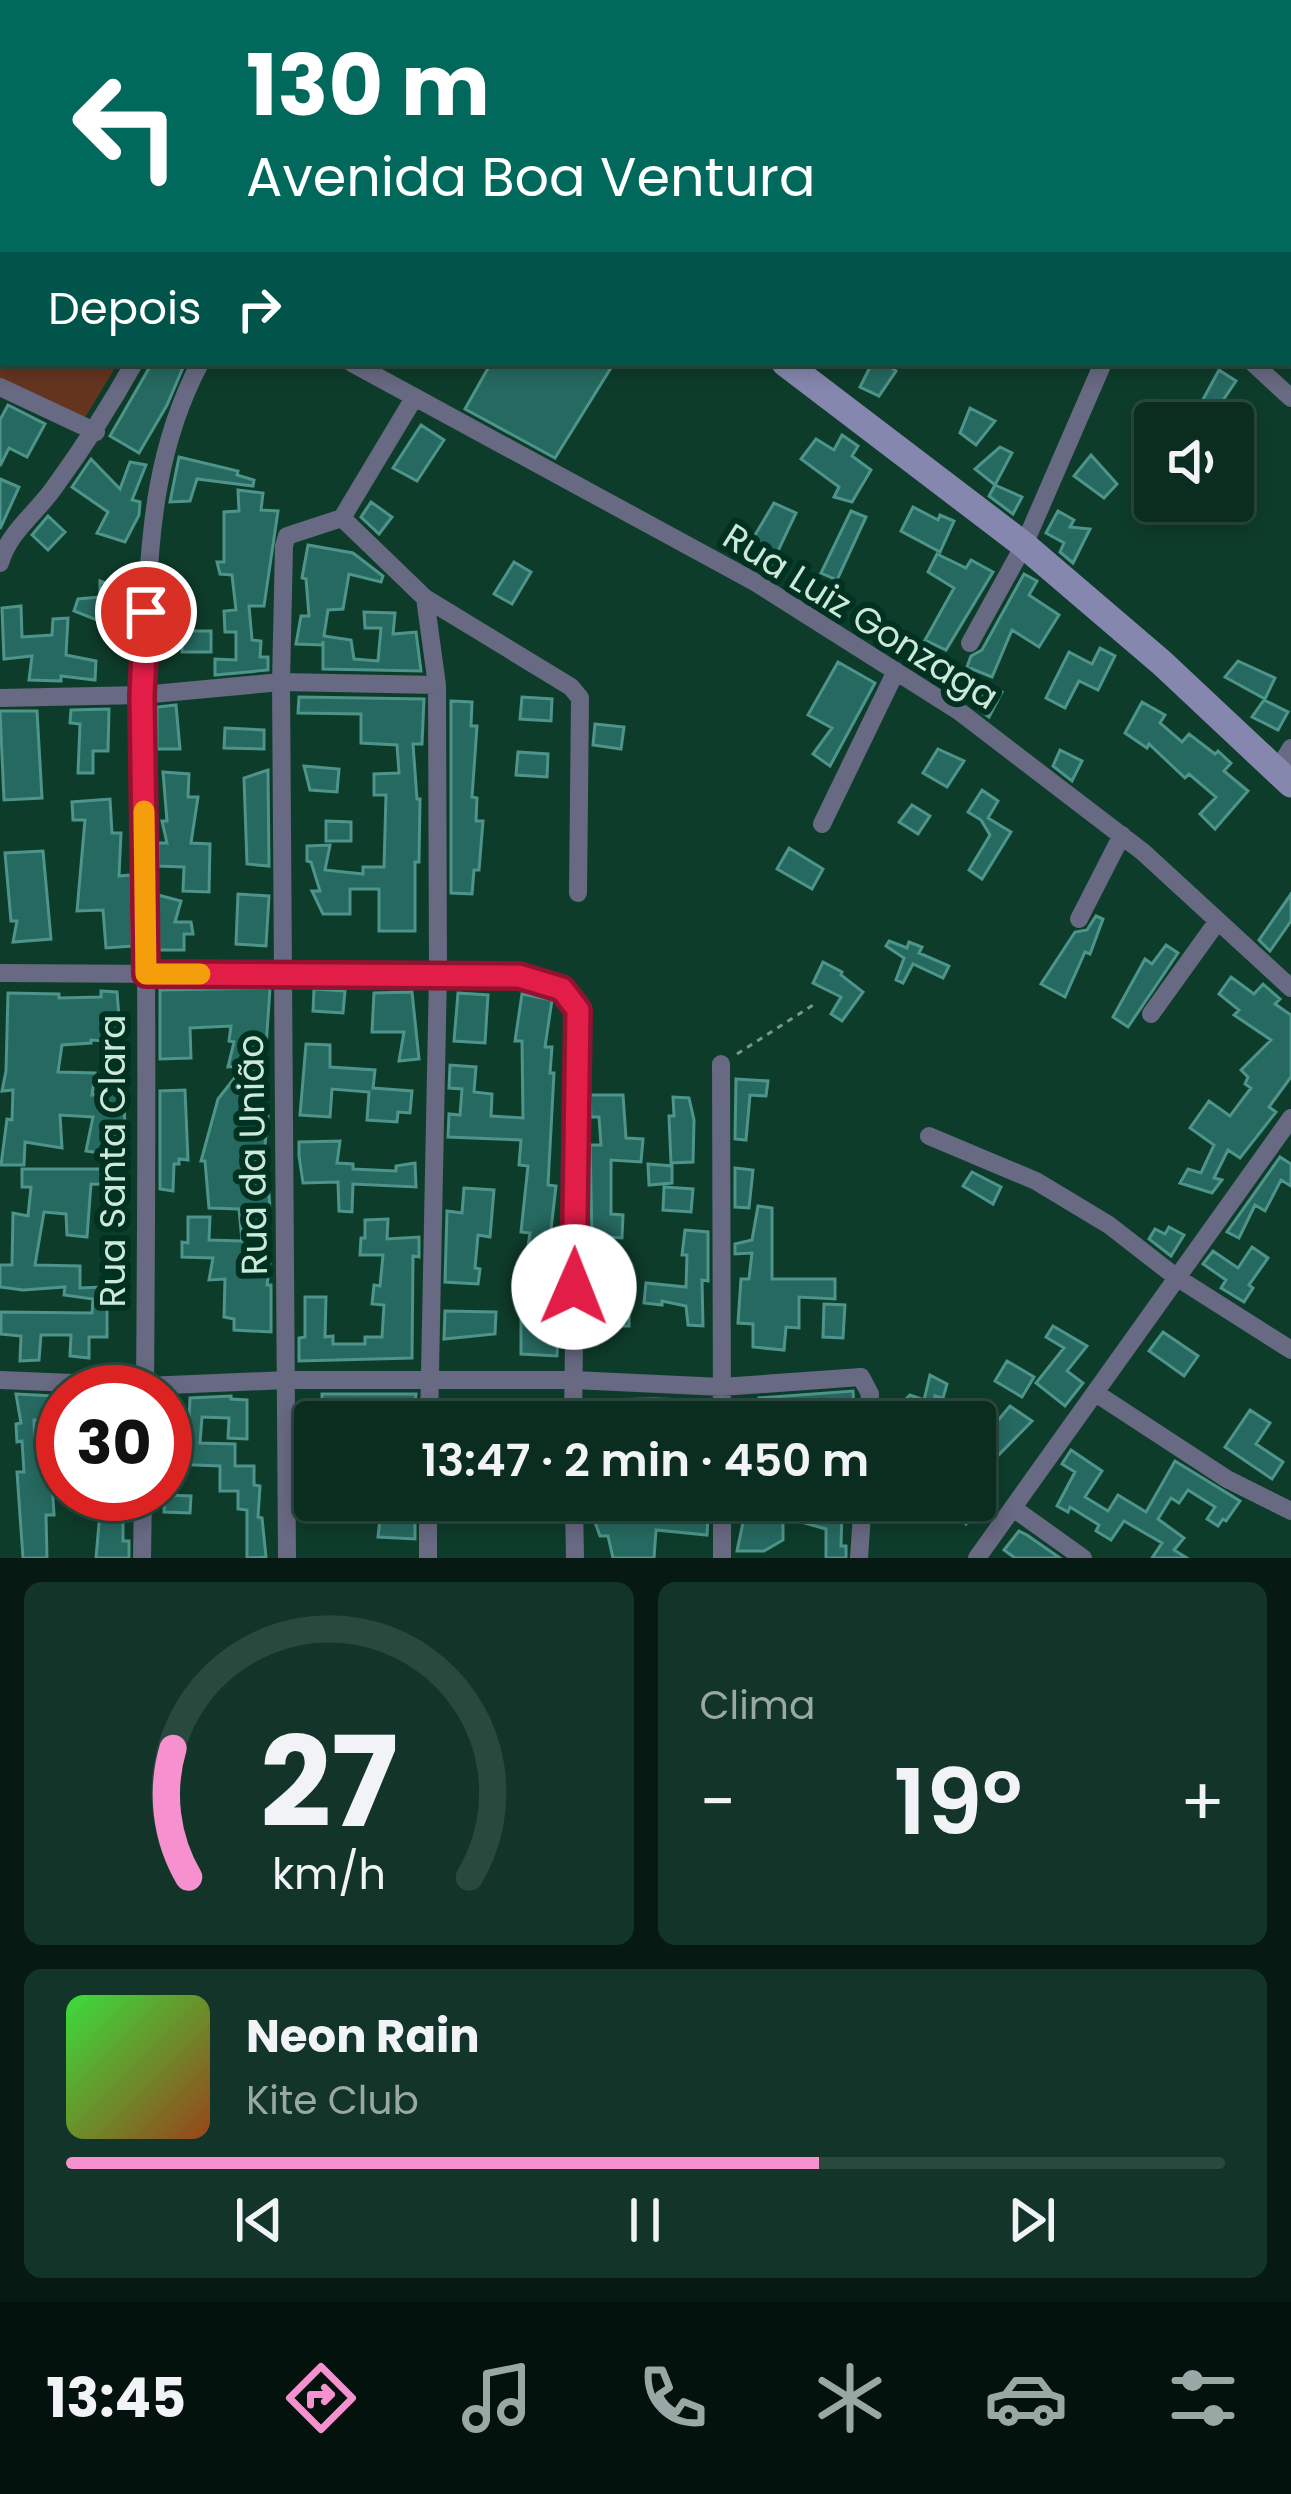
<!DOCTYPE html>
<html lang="pt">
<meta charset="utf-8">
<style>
:root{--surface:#0a2d20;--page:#133529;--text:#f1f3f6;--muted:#99a8a5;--line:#2a493e;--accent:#f690cf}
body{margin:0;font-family:Poppins,sans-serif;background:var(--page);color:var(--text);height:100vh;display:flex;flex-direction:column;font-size:45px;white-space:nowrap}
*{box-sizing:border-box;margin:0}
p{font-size:39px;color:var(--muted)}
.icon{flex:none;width:66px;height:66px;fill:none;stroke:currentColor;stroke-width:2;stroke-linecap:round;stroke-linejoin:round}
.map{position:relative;height:1558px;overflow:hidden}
.panel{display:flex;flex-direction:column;gap:24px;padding:24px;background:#061912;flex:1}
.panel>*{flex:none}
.hud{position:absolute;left:0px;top:0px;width:1293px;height:366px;box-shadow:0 6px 18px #0003,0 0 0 3px var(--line);background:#00695c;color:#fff;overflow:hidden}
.buttons{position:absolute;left:1134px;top:402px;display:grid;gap:24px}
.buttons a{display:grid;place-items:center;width:120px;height:120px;border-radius:12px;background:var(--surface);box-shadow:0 6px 18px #0003,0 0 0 3px var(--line);font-size:60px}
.speed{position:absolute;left:36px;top:1365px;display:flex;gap:24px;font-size:60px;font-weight:700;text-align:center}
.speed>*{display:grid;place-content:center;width:156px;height:156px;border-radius:50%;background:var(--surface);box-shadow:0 6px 18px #0003,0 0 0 3px var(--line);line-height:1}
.speed .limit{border:18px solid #d22;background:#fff;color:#111}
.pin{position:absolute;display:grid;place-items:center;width:102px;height:102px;color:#fff;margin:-51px;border:6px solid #fff;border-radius:50%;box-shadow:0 3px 12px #0007}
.me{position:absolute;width:132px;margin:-66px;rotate:1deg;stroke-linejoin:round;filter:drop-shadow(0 0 9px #0008)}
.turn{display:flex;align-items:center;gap:42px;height:252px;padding:0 48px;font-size:54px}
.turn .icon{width:156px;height:156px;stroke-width:2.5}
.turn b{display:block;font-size:84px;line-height:102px}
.then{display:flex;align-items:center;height:114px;padding:0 48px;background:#0003;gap:24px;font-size:45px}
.big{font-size:90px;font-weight:600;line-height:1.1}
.panel .widget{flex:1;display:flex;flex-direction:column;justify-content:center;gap:18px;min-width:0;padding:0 42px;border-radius:18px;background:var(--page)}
.panel .dial{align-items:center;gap:0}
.dial svg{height:312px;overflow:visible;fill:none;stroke:var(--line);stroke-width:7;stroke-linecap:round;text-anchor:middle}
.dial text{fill:var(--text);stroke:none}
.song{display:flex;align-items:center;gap:36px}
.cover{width:144px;height:144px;border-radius:18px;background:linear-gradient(135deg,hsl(120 70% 55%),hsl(20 70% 35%))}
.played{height:12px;border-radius:6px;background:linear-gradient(90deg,var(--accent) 65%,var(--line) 65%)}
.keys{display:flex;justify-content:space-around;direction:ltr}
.heat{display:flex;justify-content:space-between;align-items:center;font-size:66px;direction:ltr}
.panel .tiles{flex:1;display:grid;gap:24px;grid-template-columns:1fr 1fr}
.widget:last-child{grid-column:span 2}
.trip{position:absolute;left:294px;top:1401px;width:702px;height:120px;border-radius:12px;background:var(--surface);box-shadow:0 6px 18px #0003,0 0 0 3px var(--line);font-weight:600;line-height:120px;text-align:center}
.tab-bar{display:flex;height:192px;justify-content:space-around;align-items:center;background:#04120d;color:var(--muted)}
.tab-bar .icon{width:84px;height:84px}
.tab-bar .current{color:var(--accent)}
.tab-bar b{font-size:54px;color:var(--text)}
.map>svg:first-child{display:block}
</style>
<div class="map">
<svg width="1291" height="1558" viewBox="0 0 1291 1558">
<rect width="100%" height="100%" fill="#0e3c2a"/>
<path fill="#65341f" d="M0,192L3,363H118L81,424L0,384Z"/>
<path fill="#266960" stroke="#4d948a" stroke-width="3" d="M152,363H185L167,405L139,453L110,436Z
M491,363H614L555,458L465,409Z
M872,363H885L896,371L879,396L860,387Z
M1219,370L1236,381L1215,412L1200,405Z
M8,405L45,424L27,457L9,448L0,466V420Z
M970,408L995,421L976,445L960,433Z
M421,425L444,440L417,481L393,468Z
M842,435L858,446L852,456L871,470L852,502L834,497L839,487L801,459L816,439L834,450Z
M1000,447L1012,453L995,485L975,469Z
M1091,455L1117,484L1104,498L1074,476Z
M179,457L238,471L237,475L254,480L253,486L197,479L190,501L170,502Z
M91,459L120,489L130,462L146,465L132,500L140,502L139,515L125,542L97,533L108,512L72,487Z
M0,479L19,487L0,529Z
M995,485L1022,497L1013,514L989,496Z
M238,490L263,493L261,510L278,511L264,606H249L252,640L261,641L260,657H268V670L215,675V659L236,660V632H225L224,611L236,610L232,575L220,574L217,562H224V512L239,511Z
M371,502L392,517L379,534L361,517Z
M774,503L796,513L767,574L747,562L755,535Z
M913,507L938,520L940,515L954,521L940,552L901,531Z
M851,511L866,517L837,580L821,573Z
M1058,511L1074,520L1070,527L1090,529L1073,563L1060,552L1064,543L1046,533Z
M48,516L65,532L48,550L32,535Z
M308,545L353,553L383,576L381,582L349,574L343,609L328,610L324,636L351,640L354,659L378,661L381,628H365L364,612L395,613L393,634L416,632L421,671L323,669V641V645L296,644L301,616H309L306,579L302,578Z
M937,554L966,568L971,560L993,572L946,650L925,640L954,588L928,572Z
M514,562L531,572L512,604L494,594Z
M1024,574L1037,581L1029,595L1059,615L1039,647L1012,630L992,677L967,667L971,656L982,650Z
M100,581L127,591L112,626L74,611L78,599L100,597Z
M21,606L22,637L52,635L53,619L68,618L66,655L96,661L95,680L61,676V681L29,680L32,656L4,659L2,608Z
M159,631H211V652H182V644H158Z
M1100,648L1115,656L1098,690L1079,681L1065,708L1046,698L1069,652L1092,664Z
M1238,661L1275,678L1265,699L1225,677Z
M838,662L875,683L830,766L813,754L832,728L808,715Z
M986,685L1002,692L989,717L975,707Z
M299,697L424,699L422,744H413L417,799H420L419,862H415V931H379V889H350V914H323L312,891H320L311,862L307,861V846L330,845L325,870L363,874V867H384L386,795H374V774L399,773L397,745L361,743V714L298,713Z
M522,697L552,699L551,721L520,719Z
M1264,700L1288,712L1278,730L1252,717Z
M451,701L472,702L471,726H477L472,797L477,798L476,821H483L479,870H474L472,894L451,893Z
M1142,702L1165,715L1160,723L1182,742L1189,734L1215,754L1218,751L1231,763L1224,771L1248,791L1215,829L1200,814L1216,797L1189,774L1185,778L1149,744L1147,748L1125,733Z
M176,705L180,749H157V707Z
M109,709L108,751H93V773H78L80,724L70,723L71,710Z
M0,711H37L42,798L4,800Z
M595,724L624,727L621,749L593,745Z
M225,728L264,730V749L224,748Z
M938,749L964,761L947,787L923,773Z
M1060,750L1082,761L1072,781L1053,766Z
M518,752L548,754L547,777L516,775Z
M304,766L339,769L337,792L310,790Z
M268,770L269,866L247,864L244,778Z
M163,772L189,774L188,797H198L191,843L210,844L209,892L183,891L184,867L158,866V843H167L162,821H167Z
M982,790L998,801L988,818L1011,832L982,879L969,870L990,835L981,820L968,812Z
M110,799L112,833H121L119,876L131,875L132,946L106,948L103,910L77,911L85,820H73L72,802Z
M912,805L930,816L918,834L899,822Z
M326,821L351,822V841H326Z
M789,848L823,869L812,889L777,869Z
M43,851L51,939L13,942L17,921H11L5,853Z
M238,894L269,896L266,946L236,944Z
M1291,894V921L1270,951L1259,940Z
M158,895L181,901L175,922H191L193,934H184V950H159Z
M1096,916L1103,919L1090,954L1085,952L1065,997L1041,984L1075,932L1087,930Z
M889,941L907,948L909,942L922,947L919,953L949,966L943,978L913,964L903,983L896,980L904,958L886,946Z
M1166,945L1178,953L1128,1027L1113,1017L1145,959L1152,964Z
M823,962L842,972L841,975L863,992L842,1021L831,1014L841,997L813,983Z
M1231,977L1254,994L1263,984L1280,999L1275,1004L1291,1015V1077L1269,1107L1276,1112L1240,1158L1228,1150L1214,1178L1222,1180L1212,1193L1180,1183L1188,1169L1201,1173L1214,1145L1190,1128L1209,1101L1230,1116L1251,1088L1245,1084L1248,1077L1241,1070L1271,1040L1234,1015L1239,1010L1219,994Z
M270,988L263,1092L268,1116L261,1183L268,1182L270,1208L263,1263H270L267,1285H271V1332L234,1330V1319L224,1317L225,1279L209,1280L213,1258L182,1257V1242L188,1243V1217H210L209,1240L242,1241L239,1209L209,1208L205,1161H201L218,1099L244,1066L228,1067L234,1042L229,1041L231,1026L190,1028L191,1058L160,1059V990Z
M314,989L345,991L343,1013L313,1011Z
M101,991L117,992L121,1042L91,1040V1043L62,1045L58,1072L95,1073L92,1095L124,1092L125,1134L121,1156L86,1151L93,1117L60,1115L62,1148L25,1142L24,1165H1L7,1119L12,1120L13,1090L2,1091L6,1071L8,993L59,994V998L101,997Z
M412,992L419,1059L399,1061L404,1032H372L374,993Z
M458,993L488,995L485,1043L454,1041Z
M522,994L552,1000L545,1047H552L550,1073H554L548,1185L556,1186L550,1238L561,1237L549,1311L559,1310L557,1356L521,1354V1313L532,1312L534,1280H523L530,1233L521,1232L528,1166L519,1165L521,1140L448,1137L449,1114L460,1115L462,1089L449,1088L450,1065L476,1067L474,1092L492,1094L491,1116L523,1118L522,1041H515Z
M306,1044L330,1045V1067L375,1070L373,1088L412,1091L410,1113L398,1112L397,1122L367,1120L369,1092L332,1089L330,1117L300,1115Z
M736,1079L768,1081L766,1096L750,1095L746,1140L735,1139Z
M185,1090L188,1160L179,1159V1164H174L173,1191L160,1189V1091Z
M590,1095H623L626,1138L643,1139L641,1162L611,1160V1214L623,1215L622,1238L592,1236L590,1145H601L599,1117H591Z
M673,1097L689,1098L694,1120L693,1162L671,1163L669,1116H674Z
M340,1141L337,1163L353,1164V1169L396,1171V1166L415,1163L416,1187L353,1184L352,1212L339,1211L338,1182L303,1183L299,1156V1142Z
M1280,1157L1291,1164V1186L1281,1180L1265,1211L1255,1205L1239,1238L1227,1232Z
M648,1164L672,1166V1183L649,1185Z
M735,1168L753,1170L749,1208L735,1207Z
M22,1169H124L122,1185L91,1184L87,1237L67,1235L66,1214L44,1212L35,1265L80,1266V1288L124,1286L123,1307L107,1306V1337H89V1358L70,1356L71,1335H41L39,1360L20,1361L21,1336L1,1334V1312L92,1313L93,1299L64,1295L65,1287L23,1290L0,1287V1265H12L13,1213L28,1216L31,1187H22Z
M972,1172L1001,1187L993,1204L963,1186Z
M664,1187L693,1189L691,1212L663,1210Z
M464,1188L494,1190L490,1237L478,1235L475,1268L480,1269L478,1284L445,1282L447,1211L462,1213Z
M758,1206L772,1208V1279H835V1299L799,1297V1328L786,1327L784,1350L753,1347V1324L738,1323L741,1279H749L752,1253L735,1254V1244L752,1240Z
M388,1219L387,1239L419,1237V1257L413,1256L412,1358L299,1361V1338L305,1337V1297H326L325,1337L333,1336V1344H365V1337H382L384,1305L372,1304L374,1285L380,1286L383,1255H360L361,1238H365V1220Z
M1169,1227L1184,1235L1171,1256L1149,1239L1155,1229L1165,1234Z
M685,1230L708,1232V1281L702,1280L703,1326L688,1325L686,1306L662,1301V1305L644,1303L646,1283L686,1287L687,1255H682Z
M1252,1247L1268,1258L1249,1285L1253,1288L1244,1302L1221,1288L1226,1280L1203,1264L1213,1251L1238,1268Z
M824,1304L845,1305L843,1338L823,1337Z
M599,1309H629V1326H599Z
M445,1311L496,1312L495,1334L444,1339Z
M1053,1326L1087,1346L1067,1371L1083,1383L1065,1406L1036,1383L1064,1348L1046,1337Z
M1163,1332L1198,1356L1184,1376L1149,1351Z
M1007,1361L1034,1377L1022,1397L995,1381Z
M930,1375L947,1384L943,1398L935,1396V1422H891L893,1412L910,1395L924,1400Z
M853,1391L855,1422H836V1410H827V1406H793L792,1416H759V1398Z
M16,1394L52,1396L51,1421L34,1420L35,1446H56V1464H51L54,1515H46L47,1558H23L17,1472H24L22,1441L17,1442L16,1424L21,1423Z
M322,1394H416L413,1420L366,1419L358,1401L347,1418L315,1419V1442L300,1441L299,1410L309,1411V1405L322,1404Z
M231,1396V1399L247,1400V1439L228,1438L229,1418L202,1417L200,1443L235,1444V1466H254V1485L260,1486L258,1517L262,1518L266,1557L247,1558V1510L238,1509V1491H220V1466L169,1464L170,1433H165V1419L189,1420L190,1398Z
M654,1399L692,1400V1419L604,1422L605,1413H594V1400Z
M1010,1406L1032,1421L975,1479V1448Z
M461,1407H491V1422H444Z
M1250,1410L1270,1423L1256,1444L1283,1462L1272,1479L1225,1447Z
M1071,1450L1102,1471L1085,1497L1108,1511L1118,1495L1146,1512L1175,1461L1240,1501L1226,1521L1223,1519L1218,1526L1207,1519L1215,1507L1188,1490L1179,1503L1171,1498L1158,1519L1184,1538L1174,1550L1187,1558H1152L1162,1543L1124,1521L1111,1540L1096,1531L1099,1525L1070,1507L1068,1512L1057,1506L1075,1472L1062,1464Z
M975,1486L995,1503L987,1512L980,1506L966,1524L937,1500H975Z
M81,1494H115V1514H123V1541H129V1558H96L100,1512H82Z
M165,1495L191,1496L190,1513L164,1512Z
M382,1500H415V1539L378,1537Z
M605,1500H623L622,1508L681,1512L682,1500H709L707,1535L656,1530L654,1558H613L608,1536H600L592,1514H604Z
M781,1500H801L800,1511L842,1512L841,1546H846V1558H826V1529L783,1517V1540L764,1551H737L745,1513L778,1514Z
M1019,1531L1027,1535L1060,1558H1015L1004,1550Z"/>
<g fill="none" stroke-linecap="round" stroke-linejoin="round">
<path stroke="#759a89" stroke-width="3" stroke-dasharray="6 6" stroke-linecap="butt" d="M737,1054L813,1005"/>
<path stroke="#686982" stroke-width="18" d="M558,0L563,3
M853,0L860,3
M354,3L355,0
M829,3L833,0
M985,3L987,0
M0,172L3,173
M352,363L753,581L960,712L1143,852L1291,988
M1253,363L1291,398
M0,387L96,432
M342,518L425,598L571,687L580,698L578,893
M342,518L414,398
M0,563C9,531 38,512 56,485C85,445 110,406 134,363
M425,598L437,685L438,973L429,1422
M970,643L1024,545L1103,363
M0,698L142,695L281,682L437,685
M1277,771L1291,748
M822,824L896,671
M1079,919L1122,835
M0,973L519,976L562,989L578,1010L573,1422
M1151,1014L1217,922
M721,1064L722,1422
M929,1136L1036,1181L1109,1225L1176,1277L1291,1350
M0,1380L145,1386L287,1380H573L722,1387L861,1377L870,1394L868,1422
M145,1392C146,1252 147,1113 146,973C145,855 140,737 146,618C150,527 157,445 200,363
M1097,1394L1227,1479L1291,1511
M428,1500V1558
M574,1500L575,1558
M1013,1508L1083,1558
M142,1558L143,1494
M287,1558L281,682L284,546L287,536L342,518
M722,1558V1500
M859,1558L863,1500
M977,1558L1291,1118"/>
<path stroke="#8687ae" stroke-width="27" d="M135,0L140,3
M785,363L1024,545L1162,663L1291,784"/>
</g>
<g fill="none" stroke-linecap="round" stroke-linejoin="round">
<g stroke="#92132f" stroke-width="30">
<path id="route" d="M146,612L142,695L146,974L519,976L562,989L578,1010L574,1287"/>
</g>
<use href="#route" stroke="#e11d48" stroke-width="21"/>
<path stroke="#f59e0b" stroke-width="21" d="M144,811L146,974H200"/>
</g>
<g text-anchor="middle" stroke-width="12" stroke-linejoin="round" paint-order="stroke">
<g font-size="36" fill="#cce9da" stroke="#013120">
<text transform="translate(861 616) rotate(32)" y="13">Rua Luiz Gonzaga</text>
<text transform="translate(252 1155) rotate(-91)" y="13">Rua da União</text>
<text transform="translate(112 1161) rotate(-90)" y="13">Rua Santa Clara</text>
</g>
</g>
</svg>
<div class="buttons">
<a><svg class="icon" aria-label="sound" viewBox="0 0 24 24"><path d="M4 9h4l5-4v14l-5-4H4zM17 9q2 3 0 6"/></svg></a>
</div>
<div class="speed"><div class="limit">30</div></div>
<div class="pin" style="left:146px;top:612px;background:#d93025"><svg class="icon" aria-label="arrive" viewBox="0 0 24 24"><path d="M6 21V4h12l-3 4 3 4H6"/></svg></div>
<svg class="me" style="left:574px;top:1287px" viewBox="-20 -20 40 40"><circle r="19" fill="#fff"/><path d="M0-13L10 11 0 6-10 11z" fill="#e11d48"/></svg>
<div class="trip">13:47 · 2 min · 450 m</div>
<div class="hud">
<div class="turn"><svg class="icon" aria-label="left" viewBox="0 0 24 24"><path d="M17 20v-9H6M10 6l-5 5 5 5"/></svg><div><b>130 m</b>Avenida Boa Ventura</div></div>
<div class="then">Depois<svg class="icon" aria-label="right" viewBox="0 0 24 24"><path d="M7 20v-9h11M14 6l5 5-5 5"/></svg></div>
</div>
</div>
<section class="panel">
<div class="tiles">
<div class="widget dial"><svg viewBox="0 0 100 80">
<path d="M14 69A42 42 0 1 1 86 69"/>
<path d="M14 69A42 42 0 0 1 10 36" stroke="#f690cf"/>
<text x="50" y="56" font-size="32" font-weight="700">27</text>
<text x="50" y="72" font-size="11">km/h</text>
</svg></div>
<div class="widget"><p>Clima</p>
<div class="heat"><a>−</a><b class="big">19°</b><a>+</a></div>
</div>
<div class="widget">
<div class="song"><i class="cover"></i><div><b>Neon Rain</b><p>Kite Club</p></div></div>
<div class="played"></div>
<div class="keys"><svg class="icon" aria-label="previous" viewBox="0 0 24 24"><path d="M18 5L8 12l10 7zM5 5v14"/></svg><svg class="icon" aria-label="pause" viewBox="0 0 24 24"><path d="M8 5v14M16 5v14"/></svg><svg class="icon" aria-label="next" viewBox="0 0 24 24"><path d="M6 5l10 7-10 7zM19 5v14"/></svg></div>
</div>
</div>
</section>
<nav class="tab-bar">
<b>13:45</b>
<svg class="icon current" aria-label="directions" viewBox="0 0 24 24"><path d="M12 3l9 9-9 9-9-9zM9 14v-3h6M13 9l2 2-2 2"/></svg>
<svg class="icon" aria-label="music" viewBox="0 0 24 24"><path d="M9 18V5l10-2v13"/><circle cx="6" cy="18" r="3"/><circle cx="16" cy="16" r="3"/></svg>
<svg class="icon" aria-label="phone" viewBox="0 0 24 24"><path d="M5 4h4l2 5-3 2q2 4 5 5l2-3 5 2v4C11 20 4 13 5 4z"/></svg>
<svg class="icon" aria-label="climate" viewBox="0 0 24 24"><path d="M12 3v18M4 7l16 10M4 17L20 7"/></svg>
<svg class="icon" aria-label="car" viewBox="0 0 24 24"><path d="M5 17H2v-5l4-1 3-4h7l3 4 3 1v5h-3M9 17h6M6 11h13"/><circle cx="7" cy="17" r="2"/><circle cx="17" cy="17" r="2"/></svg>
<svg class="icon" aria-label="filters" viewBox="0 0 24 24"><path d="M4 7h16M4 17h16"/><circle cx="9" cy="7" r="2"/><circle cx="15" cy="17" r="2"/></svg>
</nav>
